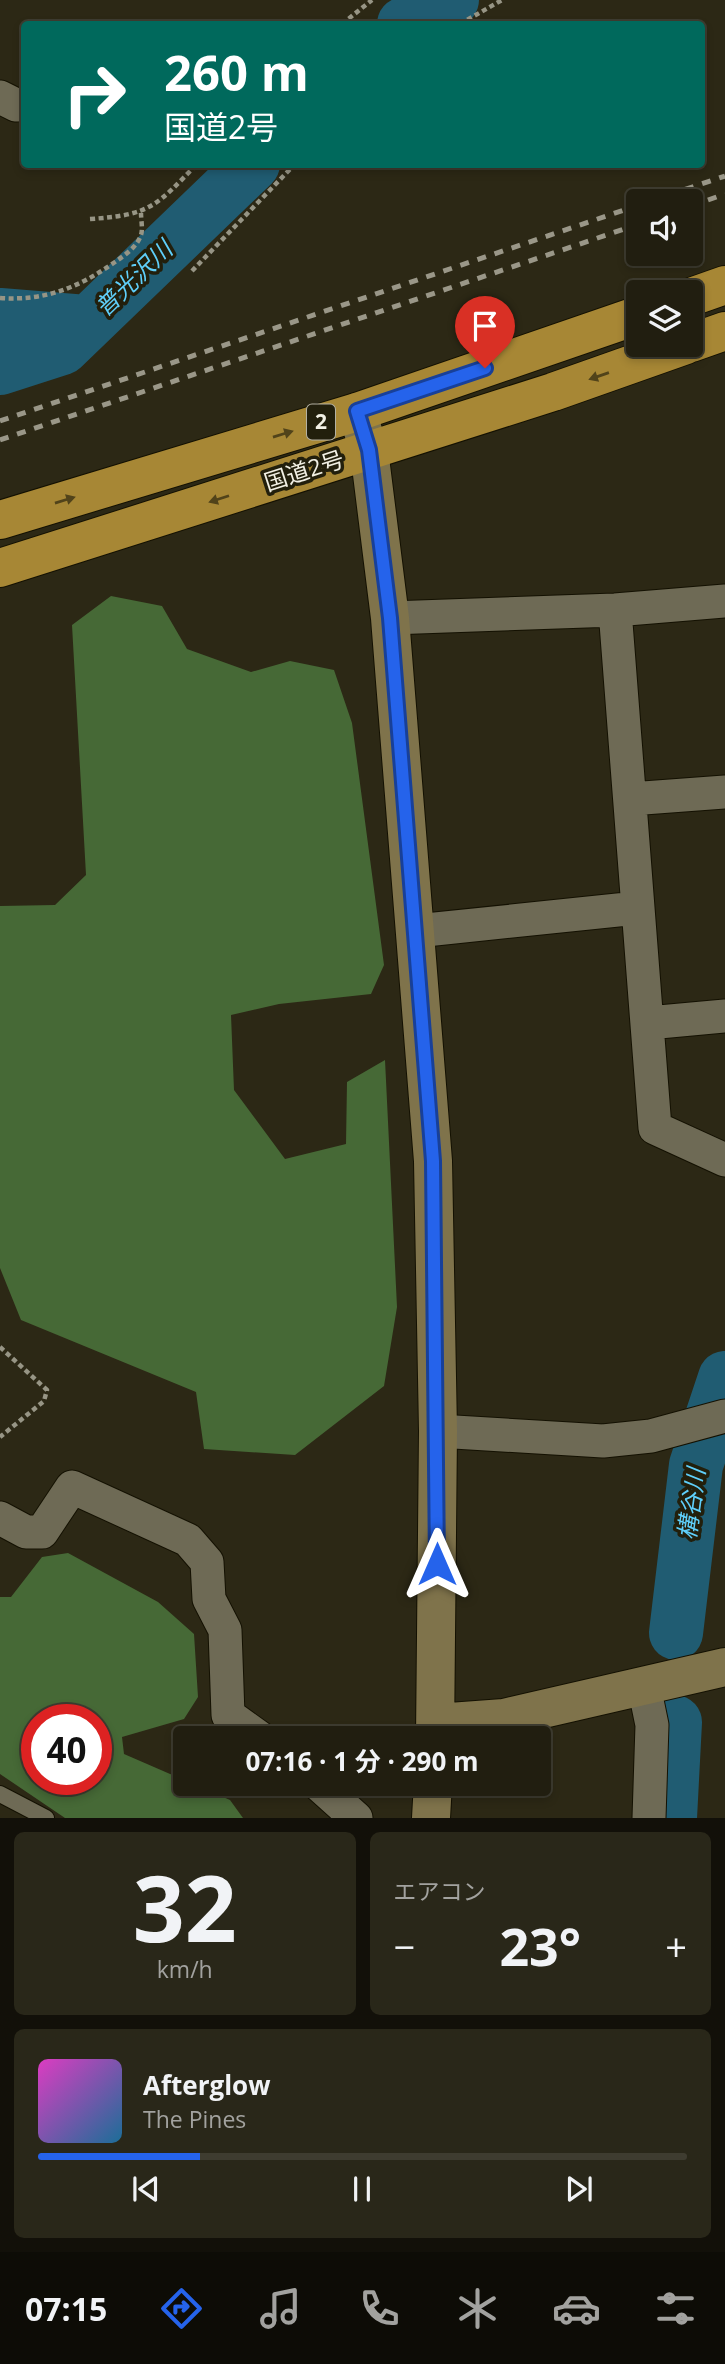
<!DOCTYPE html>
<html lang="ja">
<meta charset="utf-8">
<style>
:root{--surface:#211e10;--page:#292719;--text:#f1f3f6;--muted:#a2a29f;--line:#3e3c30;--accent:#2563eb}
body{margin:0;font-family:"Open Sans","Noto Sans JP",sans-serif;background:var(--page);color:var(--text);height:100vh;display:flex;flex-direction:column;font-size:26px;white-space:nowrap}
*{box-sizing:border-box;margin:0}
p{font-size:23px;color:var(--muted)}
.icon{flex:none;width:38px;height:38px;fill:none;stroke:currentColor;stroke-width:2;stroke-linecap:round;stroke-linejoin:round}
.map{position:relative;height:1818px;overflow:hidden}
.side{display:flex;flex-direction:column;gap:14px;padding:14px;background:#121009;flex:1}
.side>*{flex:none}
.guide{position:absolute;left:21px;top:21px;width:684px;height:147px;border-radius:7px;box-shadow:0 4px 10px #0003,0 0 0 2px var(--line);background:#00695c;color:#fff;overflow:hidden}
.tools{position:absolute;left:626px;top:189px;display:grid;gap:14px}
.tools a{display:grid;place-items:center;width:77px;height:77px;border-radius:7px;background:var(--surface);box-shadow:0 4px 10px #0003,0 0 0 2px var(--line);font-size:35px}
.speed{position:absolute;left:21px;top:1704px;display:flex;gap:14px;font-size:35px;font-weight:700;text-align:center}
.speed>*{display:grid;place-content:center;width:91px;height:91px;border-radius:50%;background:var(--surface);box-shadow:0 4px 10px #0003,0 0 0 2px var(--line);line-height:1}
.speed .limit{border:10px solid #d22;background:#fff;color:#111}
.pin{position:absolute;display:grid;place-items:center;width:60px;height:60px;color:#fff;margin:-72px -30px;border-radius:50% 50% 50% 0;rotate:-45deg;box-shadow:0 0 7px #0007}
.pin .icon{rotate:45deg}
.me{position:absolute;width:77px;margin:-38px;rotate:0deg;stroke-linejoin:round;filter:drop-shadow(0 0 5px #0008)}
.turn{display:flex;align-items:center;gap:24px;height:147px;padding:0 28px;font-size:32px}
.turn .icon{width:91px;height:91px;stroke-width:2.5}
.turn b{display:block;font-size:49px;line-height:60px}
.big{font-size:52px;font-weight:700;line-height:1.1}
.side .tile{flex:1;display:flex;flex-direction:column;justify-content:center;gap:10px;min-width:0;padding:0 24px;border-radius:10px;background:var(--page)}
.side .dial{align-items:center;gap:0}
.dial b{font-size:91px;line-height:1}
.song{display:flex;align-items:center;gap:21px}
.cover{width:84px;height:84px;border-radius:10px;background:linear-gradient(135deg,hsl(310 70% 55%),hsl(200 70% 35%))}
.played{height:7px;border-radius:4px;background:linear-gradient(90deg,var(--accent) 25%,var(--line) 25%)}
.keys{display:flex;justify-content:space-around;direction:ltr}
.heat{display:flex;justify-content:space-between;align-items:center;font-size:38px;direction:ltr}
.side .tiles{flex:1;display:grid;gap:14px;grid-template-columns:1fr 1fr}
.tile:last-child{grid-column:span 2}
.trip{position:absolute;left:173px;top:1726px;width:378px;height:70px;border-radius:7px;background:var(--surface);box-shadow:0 4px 10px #0003,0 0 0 2px var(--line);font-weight:700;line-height:70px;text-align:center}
.tab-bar{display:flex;height:112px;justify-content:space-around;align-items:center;background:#0d0c06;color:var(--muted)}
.tab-bar .icon{width:49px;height:49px}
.tab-bar .current{color:var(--accent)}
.tab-bar b{font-size:32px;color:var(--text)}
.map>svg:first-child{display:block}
</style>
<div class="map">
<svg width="725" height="1818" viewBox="0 0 725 1818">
<rect width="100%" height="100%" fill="#2c2815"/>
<path fill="#466936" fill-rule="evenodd" d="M111,596L162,606L187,649L251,672L290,661L334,670L352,723L384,965L371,994L279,1004L231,1015L234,1090L285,1159L346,1144L347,1082L385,1060L397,1307L384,1386L295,1455L204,1449L196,1392L21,1320L0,1268V906L55,905L86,875L72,625Z
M68,1553L158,1602L194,1634L198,1697L184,1719L122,1737L124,1754L230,1800L243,1818H65L0,1774V1597H11L42,1557ZM37,1720H96V1780H37Z"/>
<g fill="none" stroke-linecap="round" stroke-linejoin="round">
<path stroke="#205c72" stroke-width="54" d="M404,24L452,0
M0,315L86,322
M0,368L62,348L253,164
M676,1633L696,1465L725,1378
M670,1818L675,1722"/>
<g stroke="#141102" stroke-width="18">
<path id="lane" d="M0,1794L46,1818"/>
</g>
<g stroke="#141102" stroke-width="35">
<path id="street" d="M0,97L16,105
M615,610L655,1128L725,1160
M390,618L615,610L725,601
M630,799L725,792
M416,931L637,908
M648,1023L725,1016
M438,1431L603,1441L651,1436L725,1416
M0,1518L26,1532H42L72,1487L188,1540L207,1562L209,1599L225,1630L228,1715L260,1738
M644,1686L652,1725L649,1818
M317,1783L356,1818"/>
</g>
<g stroke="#141102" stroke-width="40">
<path id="secondary" d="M357,412L369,450L390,618L433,1161L438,1431L435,1738
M436,1723L504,1718L725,1667
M431,1818L433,1783"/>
</g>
<g stroke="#141102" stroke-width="40">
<path id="highway" d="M691,297L725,285
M691,343L725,331
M0,520L357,412L639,315
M0,568L553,392L686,345"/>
</g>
<path stroke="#979585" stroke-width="4.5" stroke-dasharray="5 3.5" stroke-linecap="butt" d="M342,24L372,0
M460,24L502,0
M90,219C151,215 156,206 197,164
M192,271L295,164
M0,298C45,301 78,288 115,262C125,255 137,247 141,235C143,229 141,220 141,213
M0,1347L47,1390L44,1401L0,1437"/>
<use href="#lane" stroke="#6e6a55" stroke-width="16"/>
<use href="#street" stroke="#6e6a55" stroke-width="33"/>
<use href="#secondary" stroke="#7f734b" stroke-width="38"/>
<use href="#highway" stroke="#a78735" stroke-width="38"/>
<path stroke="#9a9788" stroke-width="5" stroke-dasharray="9 9" stroke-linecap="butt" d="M651,201L725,176
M691,206L725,194
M0,421L639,205
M0,440L639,224"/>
</g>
<defs><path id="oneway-solid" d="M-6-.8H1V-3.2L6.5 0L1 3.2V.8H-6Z" transform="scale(1.75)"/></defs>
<g fill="#51431a">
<use href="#oneway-solid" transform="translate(599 376) rotate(161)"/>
<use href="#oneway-solid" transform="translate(283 434) rotate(-17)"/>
<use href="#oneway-solid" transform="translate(219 499) rotate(162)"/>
<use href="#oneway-solid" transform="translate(65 500) rotate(-17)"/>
</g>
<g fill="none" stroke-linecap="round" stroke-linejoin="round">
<g stroke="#184099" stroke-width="18">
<path id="route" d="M437,1564L433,1161L390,618L369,450L357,411L485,368"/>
</g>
<use href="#route" stroke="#2563eb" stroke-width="12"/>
</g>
<g text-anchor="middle" stroke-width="7" stroke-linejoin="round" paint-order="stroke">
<rect fill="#221f0c" stroke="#b4b1a3" stroke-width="2" x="307" y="404.5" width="28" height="35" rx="5"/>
<g font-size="21" font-weight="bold" fill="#f2f0e4">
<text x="321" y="429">2</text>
</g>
<g font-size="23" fill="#f2f0e4" stroke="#221f0c">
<text transform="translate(304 471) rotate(-18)" y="8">国道2号</text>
</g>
<g font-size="24" font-style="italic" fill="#5fcffa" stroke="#221f0c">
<text transform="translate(134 279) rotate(-44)" y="8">普光沢川</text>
<text transform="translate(692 1504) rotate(-82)" y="8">構谷川</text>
</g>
</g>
</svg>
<div class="tools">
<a><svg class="icon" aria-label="sound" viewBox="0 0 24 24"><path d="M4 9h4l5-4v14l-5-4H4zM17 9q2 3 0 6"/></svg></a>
<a><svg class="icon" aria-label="layers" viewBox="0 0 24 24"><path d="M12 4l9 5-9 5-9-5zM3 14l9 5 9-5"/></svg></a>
</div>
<div class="speed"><div class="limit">40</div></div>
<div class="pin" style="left:485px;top:368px;background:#d93025"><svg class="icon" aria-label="arrive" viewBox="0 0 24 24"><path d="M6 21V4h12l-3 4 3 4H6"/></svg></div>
<svg class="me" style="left:437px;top:1564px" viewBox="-20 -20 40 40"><path d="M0-17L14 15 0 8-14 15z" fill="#2563eb" stroke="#fff" stroke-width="4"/></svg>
<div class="trip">07:16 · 1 分 · 290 m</div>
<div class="guide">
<div class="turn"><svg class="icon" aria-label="right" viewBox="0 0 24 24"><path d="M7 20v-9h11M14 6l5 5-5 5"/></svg><div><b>260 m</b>国道2号</div></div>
</div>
</div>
<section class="side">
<div class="tiles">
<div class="tile dial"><b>32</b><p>km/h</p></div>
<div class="tile"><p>エアコン</p>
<div class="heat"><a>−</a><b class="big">23°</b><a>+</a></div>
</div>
<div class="tile">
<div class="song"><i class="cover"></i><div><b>Afterglow</b><p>The Pines</p></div></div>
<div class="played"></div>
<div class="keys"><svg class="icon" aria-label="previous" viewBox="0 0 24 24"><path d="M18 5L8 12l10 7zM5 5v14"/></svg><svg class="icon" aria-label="pause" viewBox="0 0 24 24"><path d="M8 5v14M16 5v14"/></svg><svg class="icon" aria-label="next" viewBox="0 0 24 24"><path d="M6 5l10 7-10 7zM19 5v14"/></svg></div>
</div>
</div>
</section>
<nav class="tab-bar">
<b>07:15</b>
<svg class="icon current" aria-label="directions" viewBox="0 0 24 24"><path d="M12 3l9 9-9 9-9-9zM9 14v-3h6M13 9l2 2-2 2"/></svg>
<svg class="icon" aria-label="music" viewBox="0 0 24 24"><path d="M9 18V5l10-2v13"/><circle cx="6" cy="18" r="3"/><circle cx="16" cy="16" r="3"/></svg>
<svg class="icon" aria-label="phone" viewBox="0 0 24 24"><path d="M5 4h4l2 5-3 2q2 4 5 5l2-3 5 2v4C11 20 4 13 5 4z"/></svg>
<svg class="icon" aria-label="climate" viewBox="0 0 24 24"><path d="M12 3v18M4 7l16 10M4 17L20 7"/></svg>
<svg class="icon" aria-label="car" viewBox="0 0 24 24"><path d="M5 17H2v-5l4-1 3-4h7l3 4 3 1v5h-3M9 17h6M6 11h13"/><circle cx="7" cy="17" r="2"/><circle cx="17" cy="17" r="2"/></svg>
<svg class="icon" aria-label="filters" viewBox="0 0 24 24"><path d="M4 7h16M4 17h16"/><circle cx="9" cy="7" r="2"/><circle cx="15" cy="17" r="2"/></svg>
</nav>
